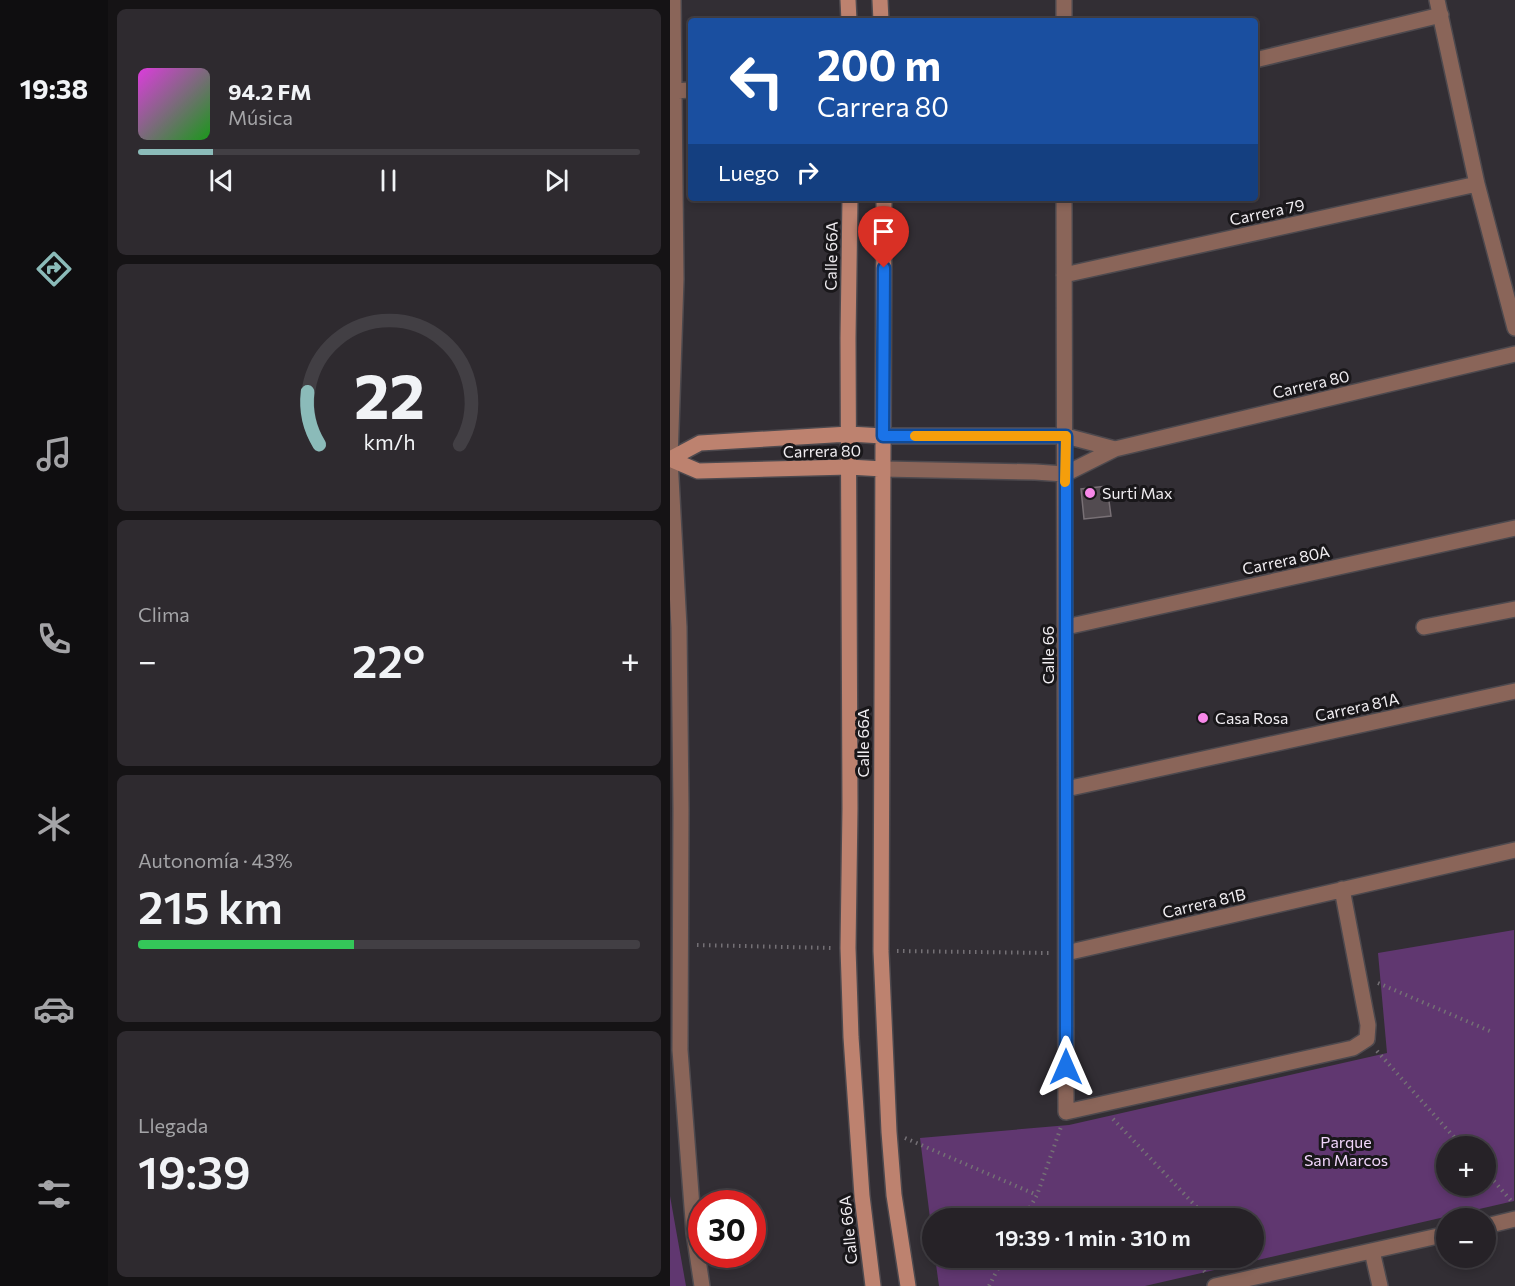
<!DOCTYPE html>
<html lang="es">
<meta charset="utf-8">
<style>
:root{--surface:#262227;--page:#2e2a2f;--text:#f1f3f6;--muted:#a4a4a7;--line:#423f44;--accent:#8bbbb9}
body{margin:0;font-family:Commissioner,sans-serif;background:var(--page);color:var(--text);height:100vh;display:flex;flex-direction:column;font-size:22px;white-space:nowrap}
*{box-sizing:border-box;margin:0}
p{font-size:20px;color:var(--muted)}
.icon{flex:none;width:33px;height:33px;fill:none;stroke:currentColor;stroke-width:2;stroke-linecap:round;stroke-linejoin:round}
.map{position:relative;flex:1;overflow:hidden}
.details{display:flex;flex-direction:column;gap:9px;padding:9px;background:#151315;width:562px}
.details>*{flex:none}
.hud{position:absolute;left:18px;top:18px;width:570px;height:183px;border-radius:6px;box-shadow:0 3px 9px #0003,0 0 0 2px var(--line);background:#1a4fa0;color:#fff;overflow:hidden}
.tools{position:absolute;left:766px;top:1136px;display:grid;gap:12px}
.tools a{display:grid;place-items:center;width:60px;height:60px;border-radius:50%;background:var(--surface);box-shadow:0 3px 9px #0003,0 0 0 2px var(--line);font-size:30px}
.speed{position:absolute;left:18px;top:1190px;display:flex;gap:12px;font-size:30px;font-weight:700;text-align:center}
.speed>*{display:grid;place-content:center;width:78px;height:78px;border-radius:50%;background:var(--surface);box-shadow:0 3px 9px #0003,0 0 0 2px var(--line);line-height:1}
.speed .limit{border:9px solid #d22;background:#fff;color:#111}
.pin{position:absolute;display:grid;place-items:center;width:51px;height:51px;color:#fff;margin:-62px -26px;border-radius:50% 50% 50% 0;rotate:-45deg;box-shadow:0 0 6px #0007}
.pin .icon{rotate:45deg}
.me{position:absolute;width:66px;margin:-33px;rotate:0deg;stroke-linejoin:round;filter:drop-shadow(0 0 4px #0008)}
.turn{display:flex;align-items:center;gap:21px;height:126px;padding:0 30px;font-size:27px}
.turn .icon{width:78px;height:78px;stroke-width:2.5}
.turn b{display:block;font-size:42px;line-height:51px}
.then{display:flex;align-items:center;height:57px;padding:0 30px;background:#0003;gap:12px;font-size:22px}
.big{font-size:45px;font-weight:600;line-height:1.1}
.details .tile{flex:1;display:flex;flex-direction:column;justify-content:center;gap:9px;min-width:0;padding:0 21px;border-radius:9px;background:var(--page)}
.details .dial{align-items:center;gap:0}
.dial svg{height:156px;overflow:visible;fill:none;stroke:var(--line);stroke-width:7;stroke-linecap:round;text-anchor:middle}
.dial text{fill:var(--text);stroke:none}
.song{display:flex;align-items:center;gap:18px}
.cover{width:72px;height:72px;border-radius:9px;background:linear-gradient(135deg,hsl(300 70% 55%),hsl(120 70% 35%))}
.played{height:6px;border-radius:3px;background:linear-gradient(90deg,var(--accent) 15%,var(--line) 15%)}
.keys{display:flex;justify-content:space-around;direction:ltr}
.heat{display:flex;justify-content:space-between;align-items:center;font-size:33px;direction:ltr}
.charge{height:9px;border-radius:4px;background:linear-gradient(90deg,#34c759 43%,var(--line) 0)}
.trip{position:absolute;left:252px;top:1208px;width:342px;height:60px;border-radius:30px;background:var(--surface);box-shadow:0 3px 9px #0003,0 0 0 2px var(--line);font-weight:600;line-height:60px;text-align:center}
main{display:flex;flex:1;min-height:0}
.dock{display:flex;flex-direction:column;width:108px;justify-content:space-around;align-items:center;background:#0f0e10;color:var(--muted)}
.dock .icon{width:42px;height:42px}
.dock .active{color:var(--accent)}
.dock b{font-size:27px;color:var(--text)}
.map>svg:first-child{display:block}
</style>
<main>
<nav class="dock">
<b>19:38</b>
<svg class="icon active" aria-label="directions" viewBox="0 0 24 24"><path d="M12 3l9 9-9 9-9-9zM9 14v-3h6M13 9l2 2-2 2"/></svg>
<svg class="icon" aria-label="music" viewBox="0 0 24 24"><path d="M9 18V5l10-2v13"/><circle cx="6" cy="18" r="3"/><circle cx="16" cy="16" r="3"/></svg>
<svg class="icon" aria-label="phone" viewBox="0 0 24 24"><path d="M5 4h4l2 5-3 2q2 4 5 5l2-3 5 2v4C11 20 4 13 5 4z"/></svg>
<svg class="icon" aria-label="climate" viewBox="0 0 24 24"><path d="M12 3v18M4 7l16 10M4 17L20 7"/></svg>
<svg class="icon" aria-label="car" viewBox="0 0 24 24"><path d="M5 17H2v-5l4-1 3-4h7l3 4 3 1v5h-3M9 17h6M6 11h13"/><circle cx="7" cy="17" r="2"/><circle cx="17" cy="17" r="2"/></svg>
<svg class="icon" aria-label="filters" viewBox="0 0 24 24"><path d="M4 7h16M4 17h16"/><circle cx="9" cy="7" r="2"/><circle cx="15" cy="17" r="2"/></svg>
</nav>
<section class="details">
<div class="tile">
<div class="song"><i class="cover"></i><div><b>94.2 FM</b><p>Música</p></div></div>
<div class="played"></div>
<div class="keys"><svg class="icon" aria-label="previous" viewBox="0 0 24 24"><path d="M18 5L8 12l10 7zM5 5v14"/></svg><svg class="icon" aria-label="pause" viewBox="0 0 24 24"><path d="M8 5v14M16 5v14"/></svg><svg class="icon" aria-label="next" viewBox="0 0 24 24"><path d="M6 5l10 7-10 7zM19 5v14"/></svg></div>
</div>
<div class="tile dial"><svg viewBox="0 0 100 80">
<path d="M14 69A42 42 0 1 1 86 69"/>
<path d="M14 69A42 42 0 0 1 8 42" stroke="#8bbbb9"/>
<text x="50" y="56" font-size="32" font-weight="700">22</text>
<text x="50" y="72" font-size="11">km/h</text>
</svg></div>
<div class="tile"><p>Clima</p>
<div class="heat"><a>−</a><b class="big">22°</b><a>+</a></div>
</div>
<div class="tile"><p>Autonomía · 43%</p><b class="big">215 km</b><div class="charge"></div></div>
<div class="tile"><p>Llegada</p><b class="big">19:39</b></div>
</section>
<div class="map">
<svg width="845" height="1286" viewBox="0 0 845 1286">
<rect width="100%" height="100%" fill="#322e34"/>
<path fill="#603770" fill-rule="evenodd" d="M844,930V1201L475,1286H269L265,1257H584V1218H262V1234L250,1138L399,1125L717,1053L708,953ZM777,1146H816V1185H777Z
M0,1196L16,1286H0Z"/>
<path fill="#524b50" stroke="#787075" stroke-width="1.5" d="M437,486L441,516L414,519L411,489Z"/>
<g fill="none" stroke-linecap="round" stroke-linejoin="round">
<g stroke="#4d494e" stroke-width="18">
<path id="street" d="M3,0L6,279L0,459L9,627L11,809L10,1050L24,1233L32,1286
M394,0V21
M767,0L807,184L845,328
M585,60L771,15
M3,91L21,90
M394,198L396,1112L683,1048L697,1039L698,1025L672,889
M394,275L807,184
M213,436H396L445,449
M213,469L365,472L395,474L445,449L845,354
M396,627L845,528
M754,627L845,609
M396,789L845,691
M396,953L845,850
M816,1226L845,1219
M702,1251L710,1286
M545,1286L777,1234"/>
</g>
<g stroke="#4d494e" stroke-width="18">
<path id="secondary" d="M178,0L179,21
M210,0L211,21
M180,198L178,338L180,808L178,948L181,1037L192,1196L203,1286
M214,198L211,951L219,1132L224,1195L238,1286
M0,459L30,443L179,434L213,436
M0,459L28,471L179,467L213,469"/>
</g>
<path stroke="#747075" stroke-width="4" stroke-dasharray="1.5 4.5" stroke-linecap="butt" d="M27,945L161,948
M227,951L379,953
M708,983L822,1032
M707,1051L792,1146
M443,1119L537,1218
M235,1138L367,1195
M816,1172L843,1203
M354,1218L367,1195L391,1127
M522,1257L535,1272
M319,1286L334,1257"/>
<use href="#street" stroke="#8a6559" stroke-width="15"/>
<use href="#secondary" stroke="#bd826f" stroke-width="15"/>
</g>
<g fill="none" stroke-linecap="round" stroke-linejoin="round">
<g stroke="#114b97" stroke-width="15">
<path id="route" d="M214,268L213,436H396V1067"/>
</g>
<use href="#route" stroke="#1a73e8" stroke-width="10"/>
<path stroke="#f59e0b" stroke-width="10" d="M245,436H396L395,482"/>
</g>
<g fill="#f888e9" stroke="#19171a" stroke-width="2">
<circle cx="420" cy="493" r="6"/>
<circle cx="533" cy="718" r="6"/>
</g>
<g text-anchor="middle" stroke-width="6" stroke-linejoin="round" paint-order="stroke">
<g font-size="16" fill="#f0edf1" stroke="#19171a">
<text transform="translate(597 212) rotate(-12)" y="6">Carrera 79</text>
<text transform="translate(161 256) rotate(-89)" y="6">Calle 66A</text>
<text transform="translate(641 384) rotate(-13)" y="6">Carrera 80</text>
<text transform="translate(152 451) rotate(-1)" y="6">Carrera 80</text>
<text transform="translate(616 560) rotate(-12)" y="6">Carrera 80A</text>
<text transform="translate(378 655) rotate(-90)" y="6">Calle 66</text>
<text transform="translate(687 707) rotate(-12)" y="6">Carrera 81A</text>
<text transform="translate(193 743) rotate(-90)" y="6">Calle 66A</text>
<text transform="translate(534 903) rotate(-13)" y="6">Carrera 81B</text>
<text transform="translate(178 1230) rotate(-96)" y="6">Calle 66A</text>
</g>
<g font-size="16" fill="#f0edf1" stroke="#19171a" text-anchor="start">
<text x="432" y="499">Surti Max</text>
<text x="545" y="724">Casa Rosa</text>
</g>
<g font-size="16" fill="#f1d6fb" stroke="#19171a">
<text x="676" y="1148">Parque<tspan x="676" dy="18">San Marcos</tspan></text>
</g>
</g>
</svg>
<div class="tools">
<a>+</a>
<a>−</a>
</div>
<div class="speed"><div class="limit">30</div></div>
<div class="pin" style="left:214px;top:268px;background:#d93025"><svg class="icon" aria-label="arrive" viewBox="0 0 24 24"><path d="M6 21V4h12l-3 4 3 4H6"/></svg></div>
<svg class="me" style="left:396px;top:1067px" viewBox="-20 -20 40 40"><path d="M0-17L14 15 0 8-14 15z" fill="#1a73e8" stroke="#fff" stroke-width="4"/></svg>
<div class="trip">19:39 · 1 min · 310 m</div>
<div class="hud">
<div class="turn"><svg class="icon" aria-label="left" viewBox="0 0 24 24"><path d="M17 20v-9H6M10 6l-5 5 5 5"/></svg><div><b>200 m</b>Carrera 80</div></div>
<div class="then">Luego<svg class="icon" aria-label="right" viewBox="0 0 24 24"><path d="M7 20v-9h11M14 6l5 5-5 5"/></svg></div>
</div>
</div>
</main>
